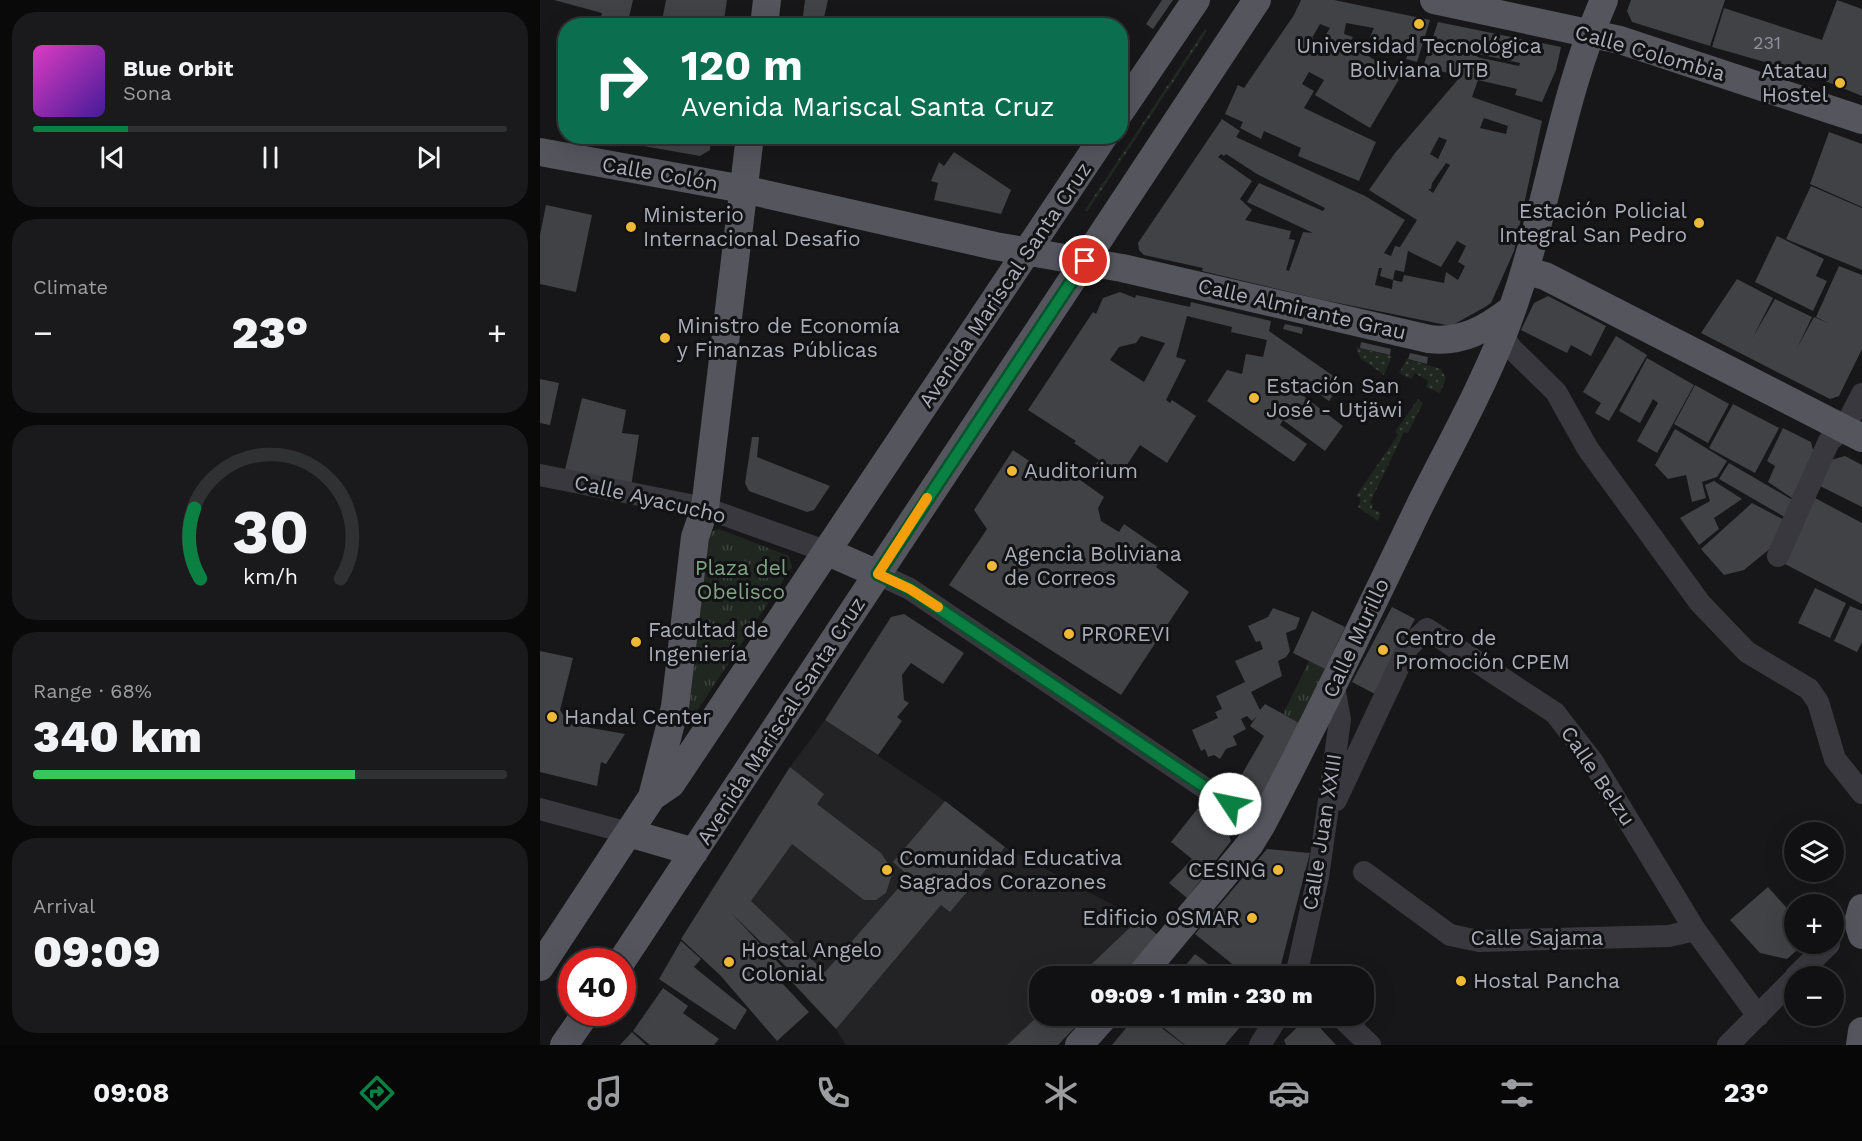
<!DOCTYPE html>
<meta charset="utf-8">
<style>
:root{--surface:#111113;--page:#1a1a1c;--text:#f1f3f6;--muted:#9c9da0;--line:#303133;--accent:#0b8043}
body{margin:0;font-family:"Work Sans",sans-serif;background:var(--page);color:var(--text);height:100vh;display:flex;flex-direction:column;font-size:22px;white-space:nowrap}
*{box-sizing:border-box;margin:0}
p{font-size:20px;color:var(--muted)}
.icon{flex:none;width:33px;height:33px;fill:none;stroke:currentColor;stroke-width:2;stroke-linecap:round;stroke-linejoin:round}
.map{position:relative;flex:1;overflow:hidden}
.sheet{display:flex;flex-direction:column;gap:12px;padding:12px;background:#09090a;width:540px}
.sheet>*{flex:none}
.guide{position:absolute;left:18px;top:18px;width:570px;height:126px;border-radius:24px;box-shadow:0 6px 24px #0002,0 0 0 2px var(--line);background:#0b6e4f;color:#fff;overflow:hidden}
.fabs{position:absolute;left:1244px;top:822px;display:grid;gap:12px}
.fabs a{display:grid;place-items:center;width:60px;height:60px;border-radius:50%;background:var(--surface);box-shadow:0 6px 24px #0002,0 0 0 2px var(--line);font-size:30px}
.speed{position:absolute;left:18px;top:948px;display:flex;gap:12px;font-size:30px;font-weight:700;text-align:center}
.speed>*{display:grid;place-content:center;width:78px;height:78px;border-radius:50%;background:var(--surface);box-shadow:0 6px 24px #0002,0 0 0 2px var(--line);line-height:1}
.speed .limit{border:9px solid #d22;background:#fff;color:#111}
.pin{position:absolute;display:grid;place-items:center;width:51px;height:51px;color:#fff;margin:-26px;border:3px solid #fff;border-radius:50%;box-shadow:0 2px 6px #0007}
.me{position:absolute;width:66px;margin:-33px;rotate:304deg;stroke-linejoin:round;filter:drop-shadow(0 0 4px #0008)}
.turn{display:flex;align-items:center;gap:21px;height:126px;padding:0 24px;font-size:27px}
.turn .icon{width:78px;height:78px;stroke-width:2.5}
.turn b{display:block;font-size:42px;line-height:51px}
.big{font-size:45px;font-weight:800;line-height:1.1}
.sheet .tile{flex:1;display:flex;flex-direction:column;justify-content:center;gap:9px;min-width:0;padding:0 21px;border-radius:24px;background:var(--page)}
.sheet .dial{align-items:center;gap:0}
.dial svg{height:156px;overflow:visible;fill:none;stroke:var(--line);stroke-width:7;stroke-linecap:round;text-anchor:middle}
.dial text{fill:var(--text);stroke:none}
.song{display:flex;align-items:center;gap:18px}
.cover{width:72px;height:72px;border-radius:9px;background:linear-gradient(135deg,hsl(310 70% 55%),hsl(260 70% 35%))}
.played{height:6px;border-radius:3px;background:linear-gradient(90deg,var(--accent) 20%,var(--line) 20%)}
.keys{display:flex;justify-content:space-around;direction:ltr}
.heat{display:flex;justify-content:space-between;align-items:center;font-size:33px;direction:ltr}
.charge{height:9px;border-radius:4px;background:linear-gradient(90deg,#34c759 68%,var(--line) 0)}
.trip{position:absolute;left:489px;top:966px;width:345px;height:60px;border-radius:24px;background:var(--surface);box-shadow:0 6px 24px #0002,0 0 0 2px var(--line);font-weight:800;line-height:60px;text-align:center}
.tabs{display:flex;height:96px;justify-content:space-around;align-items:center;background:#070708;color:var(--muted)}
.tabs .icon{width:42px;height:42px}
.tabs .active{color:var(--accent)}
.tabs b{font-size:27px;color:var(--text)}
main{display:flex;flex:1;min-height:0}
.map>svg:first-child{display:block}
</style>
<main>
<section class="sheet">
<div class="tile">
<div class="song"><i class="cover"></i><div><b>Blue Orbit</b><p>Sona</p></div></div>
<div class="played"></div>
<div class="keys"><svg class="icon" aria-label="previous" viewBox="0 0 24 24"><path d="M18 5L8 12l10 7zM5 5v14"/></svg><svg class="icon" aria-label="pause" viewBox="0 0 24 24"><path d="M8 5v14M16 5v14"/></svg><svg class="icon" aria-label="next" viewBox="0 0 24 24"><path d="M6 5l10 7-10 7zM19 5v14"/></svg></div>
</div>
<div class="tile"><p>Climate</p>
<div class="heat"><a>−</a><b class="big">23°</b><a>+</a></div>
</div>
<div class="tile dial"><svg viewBox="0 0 100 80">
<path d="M14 69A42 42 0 1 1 86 69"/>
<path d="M14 69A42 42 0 0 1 11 33" stroke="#0b8043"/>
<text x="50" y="56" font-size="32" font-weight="700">30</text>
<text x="50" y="72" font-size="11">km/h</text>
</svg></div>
<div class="tile"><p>Range · 68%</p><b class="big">340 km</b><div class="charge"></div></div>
<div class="tile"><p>Arrival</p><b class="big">09:09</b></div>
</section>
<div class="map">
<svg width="1322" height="1045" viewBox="0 0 1322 1045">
<defs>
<pattern id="grass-dots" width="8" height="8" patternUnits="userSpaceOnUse" patternTransform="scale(1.5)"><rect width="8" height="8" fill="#1f2720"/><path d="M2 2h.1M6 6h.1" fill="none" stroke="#3d443e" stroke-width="1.8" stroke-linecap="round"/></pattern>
<pattern id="park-tufts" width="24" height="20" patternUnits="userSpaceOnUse" patternTransform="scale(1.5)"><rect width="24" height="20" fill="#1f2720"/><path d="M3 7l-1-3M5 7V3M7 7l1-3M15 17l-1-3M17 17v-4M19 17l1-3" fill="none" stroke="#3d443e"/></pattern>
</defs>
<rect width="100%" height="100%" fill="#171719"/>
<path fill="#232326" d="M285,720L405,801L465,847L599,919L620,937L582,976H500V1016H546L518,1045H306L296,1029L252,982L256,977L171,893L250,767Z"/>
<path fill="url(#grass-dots)" d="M665,29L667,31L547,212L545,210Z
M816,347L852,356L844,375L820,358Z
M867,359L901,369L906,378L900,393L886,387L888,381L875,373L871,379L859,373Z
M878,399L883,403L868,433L864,432L830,503L833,504L832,509L841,513L838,521L818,507L821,499L816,496L858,435L855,432Z"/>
<path fill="url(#park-tufts)" d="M179,529L249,556L252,567L153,717L147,713L167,537L172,531Z
M769,661L785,669L759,723L743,714Z"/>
<path fill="#414246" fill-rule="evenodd" d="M14,0H93L87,26L59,25L62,13Z
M126,0H187L183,26H121Z
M265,0H288L282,26L262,23Z
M622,0H633L613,29L606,24Z
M761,0H794L890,20L877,62L866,59L868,54L830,37L834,28L806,23L804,34L813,37L807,47L818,54L820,51L861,76L830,128L775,95L784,80L769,72L762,84L774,91L764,108L836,142L819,181L758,156L761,148L724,131L721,139L700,128L703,122L685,114L698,85L704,88L754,15ZM780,24L790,28L782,41L787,44L786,47L772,38Z
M1091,0H1185L1170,46L1092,22L1087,11Z
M1297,0L1322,9V96L1268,74L1172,47L1184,8L1282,40Z
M898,22L1021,47L1016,70L1002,102L975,95L977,89L938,80L932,97L1002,121L974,251L951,303L945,307L911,326L779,299L662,271L663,268L604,255L599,250L598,243L682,119L700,131L696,137L825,196L865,220L844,253L851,256L855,246L860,247L877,220L829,190L855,153L921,76L883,67ZM938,54L980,63L979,66L937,57ZM944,118L968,126L966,134L940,128ZM899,137L907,140L898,159L890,154ZM681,154L684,156L686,154L717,174L785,208L783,211L719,183L707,202L773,233L763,232L749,271L746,270L755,240L749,239L751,231L705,220L712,210L700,199L712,181L678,157ZM906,163L910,165L893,193L888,189H891L892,183ZM917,241L926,246L918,262L925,266L918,280L906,272L904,283L864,275L862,282L853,280L852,289L835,285L839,268H842L840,276L853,280L855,270L864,272L868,251L901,267Z
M1289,132L1322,144V207L1270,184Z
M100,136H171L170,150L160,156L98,145Z
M414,152L471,190L461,214L394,200L398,183L391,181L399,162L404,166Z
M1271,186L1322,208V270L1246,239Z
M6,205L52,215L36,292L0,284V235Z
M1237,236L1284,259L1276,276L1287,281L1273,311L1215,282Z
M1299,266L1322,275V349L1299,396L1290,399L1161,333L1197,279L1233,298L1213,337L1235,299L1272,317L1257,348L1274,317L1288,323L1276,317Z
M580,292L595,298L596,295L650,307L651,302L731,321L729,331L802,382L789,401L764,383L758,392L803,426L785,451L743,420L740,425L767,444L754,462L667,401L687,370L702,374L706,354L723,357L727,340L691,332L692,327L647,316L636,357L646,360L626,400L630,403L632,400L656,416L627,463L600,445L577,480L555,465L559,460L534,443L536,441L488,410L553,312L556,314L563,298ZM601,336L625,343L604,382L570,360L579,347L596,343Z
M1008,296L1066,326L1051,356L1031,345L1027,353L981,330L994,303Z
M745,324L763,328L762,334L743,329Z
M1076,336L1107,355L1069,421L1055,413L1061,403L1043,392Z
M821,342L851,349L850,355L820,348Z
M870,353L888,357L887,364L868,359Z
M1107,358L1154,385L1117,453L1097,441L1118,403L1113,399L1100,423L1079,411Z
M0,379L19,383L10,425L0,423Z
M1155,385L1189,404L1168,443L1134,424Z
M42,398L86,410L82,433L99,435L91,487L24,474Z
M1193,404L1239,428L1215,473L1169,448Z
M1243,428L1271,442L1274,454L1252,498L1228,482L1235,466L1227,461Z
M1135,429L1187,461L1177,477L1162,482L1166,498L1152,502L1146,475L1128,479L1115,465Z
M212,437H219L217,457L290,486L274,510L267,512L209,491L205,483Z
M473,450L520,482L529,472L564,497L558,508L561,521L579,532L584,524L619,548L612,558L619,562L616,567L649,592L581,695L409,585L447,529L434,510Z
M1305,456L1322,465V507L1278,485L1291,460Z
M1189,463L1256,502L1248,519L1179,479Z
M1174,481L1202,499L1174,518L1179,529L1159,545L1140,518L1170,501L1165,485Z
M1275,498L1322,523V604L1241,562Z
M1212,503L1248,522L1232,547L1204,570L1184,575L1161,549Z
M1275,588L1306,603L1290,638L1258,623Z
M1310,606L1322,611V642L1317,652L1294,641Z
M852,607L875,619L835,694L812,682Z
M733,608L760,618L756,629L746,633L750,651L746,657L738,661L742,676L711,692L720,710L725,704L759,723L718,804L694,788L724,736L710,726L717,716L712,721L707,716L701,719L706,729L693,736L697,745L686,749L680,759L674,755L668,757L665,749L661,751L652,730L678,718L675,712L682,709L676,696L705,682L695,661L723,649L720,641L716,642L708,626L728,617Z
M772,611L805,627L785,669L753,653Z
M364,614L424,653L403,684L371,663L362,675L364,700L369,703L357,717L362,721L338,755L285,720L351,617Z
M0,651L33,658L20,710L29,724L85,734L66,764L61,762L57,786L0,772Z
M250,767L284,794L277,804L341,853L353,871L346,893L336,900H324L252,844L211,901L285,972L369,876L353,862L405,801L465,847L410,912L401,905L296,1029L252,982L257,977L191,913L250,975L242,983L269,1012L237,1041L180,975L141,939Z
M658,808L686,827L691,841L647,898L629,883L652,859L631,842Z
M727,849L770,853L738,976H707L655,934Z
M1228,887L1254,916V944H1264L1247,959L1220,953L1190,920Z
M599,919L620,937L582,976H539Z
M141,941L161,959L154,967L207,1010L195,1030L119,979Z
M655,954L684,976H637Z
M123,988L148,1006L143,1013L179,1039L174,1045H110L93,1031Z
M498,1016H546L518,1045H467Z
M596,1016H606L644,1045H572Z
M609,1016H709L685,1045H645Z
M769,1016L796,1045H746L744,1040Z
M92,1032L106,1045H80Z"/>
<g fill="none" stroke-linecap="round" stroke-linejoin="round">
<path stroke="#38383e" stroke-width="22" d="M962,336L972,349L1016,392L1048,449L1160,603L1207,652L1269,689L1278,702L1295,759L1322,793
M0,475L165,508L288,552
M1238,556L1289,441L1304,429L1322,394
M338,574L370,589L721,826
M789,800H796L868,647L887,629L1015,713L1053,762L1155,930L1218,1016
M0,809L89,833
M824,872L910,935L939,941L1129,936L1155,930
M756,976L778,877L789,800L800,720L794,686
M1256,976L1289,944
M800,1016L830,1045
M720,1045L738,1016
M1188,1045L1254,979"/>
<path stroke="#54555d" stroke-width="28" d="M894,0L1080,40L1322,120
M224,26L227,0
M580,112L656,0
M0,152L203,189L455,246L582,268L889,339C922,343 946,329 972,309
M986,271L1005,276L1322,438
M288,552L338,574
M112,797L135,707L155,537L165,508L210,136
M89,833L154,852
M1322,908L1318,922L1322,935
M81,962L717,0
M0,967L112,797L131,784L564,136
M600,976L710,844L721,826C777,720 828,613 880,505C908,449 940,392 963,334C1006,226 1017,107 1064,0
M24,1045L47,1012
M539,1045L565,1016
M1320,1045L1322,1031"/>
</g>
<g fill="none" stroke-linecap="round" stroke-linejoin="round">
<g stroke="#07532c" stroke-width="15">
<path id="route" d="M545,261L338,574L370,589L690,804"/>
</g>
<use href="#route" stroke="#0b8043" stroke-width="10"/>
<path stroke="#f59e0b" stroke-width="10" d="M387,498L338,574L370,589L398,607"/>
</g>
<g fill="#efb938" stroke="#121214" stroke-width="2">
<circle cx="879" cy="24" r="6"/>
<circle cx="1300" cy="83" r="6"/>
<circle cx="1159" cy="223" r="6"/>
<circle cx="91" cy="227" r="6"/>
<circle cx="125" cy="338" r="6"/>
<circle cx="714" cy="398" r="6"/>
<circle cx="472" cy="471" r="6"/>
<circle cx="452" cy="566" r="6"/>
<circle cx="529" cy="634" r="6"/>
<circle cx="96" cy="642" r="6"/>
<circle cx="843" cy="650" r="6"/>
<circle cx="12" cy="717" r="6"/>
<circle cx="347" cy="870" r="6"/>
<circle cx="738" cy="870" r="6"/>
<circle cx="712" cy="918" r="6"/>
<circle cx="189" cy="962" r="6"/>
<circle cx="921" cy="981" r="6"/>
</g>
<g text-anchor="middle" stroke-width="6" stroke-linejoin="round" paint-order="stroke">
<g font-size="18" fill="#8f929c">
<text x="1227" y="49">231</text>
</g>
<g font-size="21" fill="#a9adb8" stroke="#121214" text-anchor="start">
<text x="879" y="53" text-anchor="middle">Universidad Tecnológica<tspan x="879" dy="24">Boliviana UTB</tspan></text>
<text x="1288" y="78" text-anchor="end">Atatau<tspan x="1288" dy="24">Hostel</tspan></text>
<text x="1147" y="218" text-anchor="end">Estación Policial<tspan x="1147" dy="24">Integral San Pedro</tspan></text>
<text x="103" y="222">Ministerio<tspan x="103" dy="24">Internacional Desafio</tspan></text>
<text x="137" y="333">Ministro de Economía<tspan x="137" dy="24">y Finanzas Públicas</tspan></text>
<text x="726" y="393">Estación San<tspan x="726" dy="24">José - Utjäwi</tspan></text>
<text x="484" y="478">Auditorium</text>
<text x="464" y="561">Agencia Boliviana<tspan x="464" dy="24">de Correos</tspan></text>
<text x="108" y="637">Facultad de<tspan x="108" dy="24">Ingeniería</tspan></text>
<text x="541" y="641">PROREVI</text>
<text x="855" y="645">Centro de<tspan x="855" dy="24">Promoción CPEM</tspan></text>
<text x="24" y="724">Handal Center</text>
<text x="359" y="865">Comunidad Educativa<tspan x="359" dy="24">Sagrados Corazones</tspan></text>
<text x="726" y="877" text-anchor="end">CESING</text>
<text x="700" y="925" text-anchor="end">Edificio OSMAR</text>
<text x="201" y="957">Hostal Angelo<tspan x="201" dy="24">Colonial</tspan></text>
<text x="933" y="988">Hostal Pancha</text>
</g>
<g font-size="21" fill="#a9adb8" stroke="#121214">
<text transform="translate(1110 53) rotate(16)" y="7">Calle Colombia</text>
<text transform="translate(120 174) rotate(10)" y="7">Calle Colón</text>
<text transform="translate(465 285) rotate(-56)" y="7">Avenida Mariscal Santa Cruz</text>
<text transform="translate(762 309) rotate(13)" y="7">Calle Almirante Grau</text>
<text transform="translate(110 499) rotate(13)" y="7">Calle Ayacucho</text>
<text transform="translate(816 638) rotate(-65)" y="7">Calle Murillo</text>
<text transform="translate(241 721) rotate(-57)" y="7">Avenida Mariscal Santa Cruz</text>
<text transform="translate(1058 776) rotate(56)" y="7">Calle Belzu</text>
<text transform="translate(782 832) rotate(-81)" y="7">Calle Juan XXIII</text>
<text x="997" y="945">Calle Sajama</text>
</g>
<g font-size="21" fill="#80a384" stroke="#121214">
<text x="201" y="575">Plaza del<tspan x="201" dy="24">Obelisco</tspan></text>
</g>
</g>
</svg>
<div class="fabs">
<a><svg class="icon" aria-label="layers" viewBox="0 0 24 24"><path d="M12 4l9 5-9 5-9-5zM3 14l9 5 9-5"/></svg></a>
<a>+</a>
<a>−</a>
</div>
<div class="speed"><div class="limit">40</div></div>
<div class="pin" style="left:545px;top:261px;background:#d93025"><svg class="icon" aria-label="arrive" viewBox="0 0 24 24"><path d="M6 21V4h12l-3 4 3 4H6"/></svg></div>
<svg class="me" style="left:690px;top:804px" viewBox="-20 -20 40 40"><circle r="19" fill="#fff"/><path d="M0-13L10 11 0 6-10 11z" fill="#0b8043"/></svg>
<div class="trip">09:09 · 1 min · 230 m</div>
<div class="guide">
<div class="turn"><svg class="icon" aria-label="right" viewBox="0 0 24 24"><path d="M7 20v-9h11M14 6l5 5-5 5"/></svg><div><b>120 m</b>Avenida Mariscal Santa Cruz</div></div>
</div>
</div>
</main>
<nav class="tabs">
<b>09:08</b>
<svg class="icon active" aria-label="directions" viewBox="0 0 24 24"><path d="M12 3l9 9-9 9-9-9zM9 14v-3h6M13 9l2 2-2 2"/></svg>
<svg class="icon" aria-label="music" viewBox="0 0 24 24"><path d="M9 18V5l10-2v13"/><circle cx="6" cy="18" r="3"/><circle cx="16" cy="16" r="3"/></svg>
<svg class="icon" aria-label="phone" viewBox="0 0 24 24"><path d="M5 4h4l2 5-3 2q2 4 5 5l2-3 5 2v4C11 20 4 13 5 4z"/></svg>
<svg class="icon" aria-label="climate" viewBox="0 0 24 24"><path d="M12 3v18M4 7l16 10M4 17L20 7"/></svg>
<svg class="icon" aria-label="car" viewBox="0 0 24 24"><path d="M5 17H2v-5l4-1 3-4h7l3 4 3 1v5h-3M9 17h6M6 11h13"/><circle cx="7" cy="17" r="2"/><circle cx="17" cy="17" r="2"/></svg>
<svg class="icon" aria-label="filters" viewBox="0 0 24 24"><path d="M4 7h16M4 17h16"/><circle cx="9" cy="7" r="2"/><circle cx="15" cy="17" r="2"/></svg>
<b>23°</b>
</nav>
